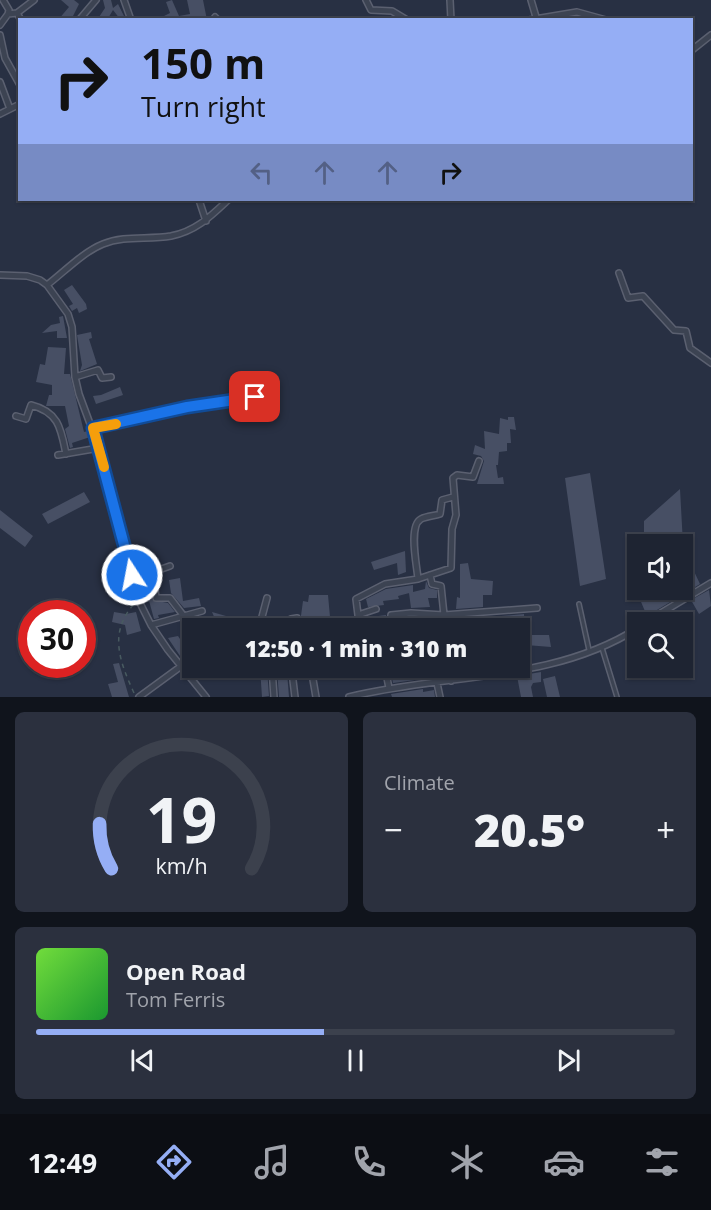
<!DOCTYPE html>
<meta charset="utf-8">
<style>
:root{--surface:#1e2432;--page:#2b303e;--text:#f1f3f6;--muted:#a1a4ac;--line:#3c414d;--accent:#95aef5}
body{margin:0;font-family:"Open Sans",sans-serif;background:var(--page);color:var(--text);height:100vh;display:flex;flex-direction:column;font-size:22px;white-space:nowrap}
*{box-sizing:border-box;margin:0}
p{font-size:20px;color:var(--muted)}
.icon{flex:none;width:33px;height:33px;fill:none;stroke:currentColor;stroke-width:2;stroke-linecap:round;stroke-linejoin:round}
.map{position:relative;height:697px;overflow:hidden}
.details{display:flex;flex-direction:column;gap:15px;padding:15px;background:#10141c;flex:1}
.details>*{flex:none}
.banner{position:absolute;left:18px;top:18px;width:675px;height:183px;border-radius:0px;box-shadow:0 2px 4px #0004,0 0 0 2px var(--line);background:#95aef5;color:#111;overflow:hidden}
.controls{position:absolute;left:627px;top:534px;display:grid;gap:12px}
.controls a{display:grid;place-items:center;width:66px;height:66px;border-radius:0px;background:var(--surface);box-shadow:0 2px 4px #0004,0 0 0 2px var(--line);font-size:30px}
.speed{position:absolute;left:18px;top:600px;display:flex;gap:12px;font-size:30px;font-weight:700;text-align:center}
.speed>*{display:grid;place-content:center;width:78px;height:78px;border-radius:50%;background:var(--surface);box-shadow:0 2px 4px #0004,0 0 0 2px var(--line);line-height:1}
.speed .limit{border:9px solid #d22;background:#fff;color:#111}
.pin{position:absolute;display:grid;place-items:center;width:51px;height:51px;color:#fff;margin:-26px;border-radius:12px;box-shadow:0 3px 9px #0006}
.me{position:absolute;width:66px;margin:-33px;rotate:349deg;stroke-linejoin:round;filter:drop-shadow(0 0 4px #0008)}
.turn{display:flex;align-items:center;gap:21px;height:126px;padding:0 24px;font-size:27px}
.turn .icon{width:78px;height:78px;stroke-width:2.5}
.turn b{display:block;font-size:42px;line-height:51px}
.lanes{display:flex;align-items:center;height:57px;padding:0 24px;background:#0003;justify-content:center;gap:30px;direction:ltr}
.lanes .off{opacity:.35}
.big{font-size:45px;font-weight:800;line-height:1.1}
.details .widget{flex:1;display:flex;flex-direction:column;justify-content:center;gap:9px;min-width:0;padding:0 21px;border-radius:9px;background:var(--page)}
.details .dial{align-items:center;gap:0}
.dial svg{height:156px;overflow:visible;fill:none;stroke:var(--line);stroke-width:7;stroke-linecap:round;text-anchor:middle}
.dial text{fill:var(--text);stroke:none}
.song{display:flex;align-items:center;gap:18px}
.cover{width:72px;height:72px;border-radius:9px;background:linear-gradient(135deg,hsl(100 70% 55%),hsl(130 70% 35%))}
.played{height:6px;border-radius:3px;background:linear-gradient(90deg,var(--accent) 45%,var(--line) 45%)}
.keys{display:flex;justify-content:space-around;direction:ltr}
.heat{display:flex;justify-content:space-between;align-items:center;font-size:33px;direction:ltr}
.details .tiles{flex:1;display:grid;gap:15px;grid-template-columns:1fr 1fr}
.widget:last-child{grid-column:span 2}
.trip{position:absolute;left:182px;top:618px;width:348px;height:60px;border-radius:0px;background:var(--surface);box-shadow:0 2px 4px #0004,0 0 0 2px var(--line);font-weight:800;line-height:60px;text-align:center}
.menu{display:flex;height:96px;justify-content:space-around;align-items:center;background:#0c0e14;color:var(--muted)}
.menu .icon{width:42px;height:42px}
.menu .current{color:var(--accent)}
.menu b{font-size:27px;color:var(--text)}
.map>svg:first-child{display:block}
</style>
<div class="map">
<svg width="711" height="697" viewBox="0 0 711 697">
<rect width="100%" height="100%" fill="#283043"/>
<path fill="#474f64" d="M61,0H74L79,4L71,20H58L69,7Z
M103,0H111L113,8L118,4L124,16L120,19L113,10L107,20H97L105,8Z
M172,0L179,16L190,14L187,0H203L207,20H156L170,13L166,2Z
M72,285L86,304L87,309L79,313L77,308L72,311L69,306L73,304L64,290Z
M63,316L67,338H57V331L42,333L51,325L60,323L59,317Z
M91,332L92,338L89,339L97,364L80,371L82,365L77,335Z
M48,347L66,348L64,374H70L84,432L88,431L90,437L72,443L73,447L70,448L65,429L69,426L65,406H46L49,395H52V385L36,382L40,364L45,365Z
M120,387L123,395L96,404L93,396L101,395Z
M508,417H514L516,430L510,429L511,443H507V451L499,452L498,465H496L498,478L503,477L504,484H477L484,461L481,456L473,454L475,445L485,449L484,431L499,434L500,418L508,420Z
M590,473L606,579L580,586L565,478Z
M680,489L683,544H644V521Z
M84,492L90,502L48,524L42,514Z
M0,510L33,536L25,547L0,528Z
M682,546L700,584L647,616L636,590H682Z
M405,551L406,572L398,575L397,563L374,570L371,562Z
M468,563L471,579L493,581L492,595H483V607L456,609L457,597L460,598V564Z
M148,567L150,568L152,600L168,603L175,612L158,615L159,618L154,619L140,568Z
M180,578L183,601L199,598L201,606L184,608L171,593L169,580Z
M426,581L429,588L437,590V598H428L430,607L411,608L409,593L425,589Z
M413,585V592L398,596L399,599L383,601L384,605L368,607L366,599L386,589Z
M709,590L711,606L699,614L691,600Z
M309,595H328L331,628H314L300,623L303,601L308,602Z
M114,612L126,614L136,612L141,631L127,635L125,625L112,622Z
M212,612L226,616H241L240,628H219Z
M524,614L525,635H549L551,647L526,645L527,657L519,658V628H501V616Z
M386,615L385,628H365L363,618Z
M178,636L190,654L182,659L168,638Z
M119,663L129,697H112L108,684L118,682L113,664Z
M260,668H267L269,696L262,697Z
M281,668H290L287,672L289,697H279L277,669Z
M390,668H422V679L393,683Z
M541,672V682L533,683L531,687L533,697H521L517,676Z
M555,676L560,697H547L543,679Z
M423,689V692L434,690L435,697H392L391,694Z"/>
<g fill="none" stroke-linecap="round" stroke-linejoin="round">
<g stroke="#5b6070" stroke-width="6">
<path id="service" d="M579,604L589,650
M602,648L617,697"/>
</g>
<g stroke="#5b6070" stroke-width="8">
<path id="minor" d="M3,0L9,10L8,14L17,13L21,20
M124,0L131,20
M366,0L371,10L392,11L407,20
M450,0L451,20
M531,0L536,17
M17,13L34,0
M215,17L218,20
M79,20L96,0
M529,20L577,12L606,20
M0,25L8,14
M0,35L5,58L20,85
M692,50L711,35
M0,82L10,109
M0,114L20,104
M199,200L206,221
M619,273L628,298L643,296L674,330L686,331L690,348L711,363
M0,275L27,276L40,280L47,285L68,314L72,327L75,377L79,394L99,448L138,599L151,625L168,650L206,697
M47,285C64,272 83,252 103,244C125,235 148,240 171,236C196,231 211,216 228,200
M75,377L98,370L102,378L111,377
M16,416L26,419L31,405C59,412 61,429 66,454
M93,428L187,407L255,397
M58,455L99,448
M170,566L153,572L156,598H170L183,615
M418,579C417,566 408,526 421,519C427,516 434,516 440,514L442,500L453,497
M358,615L356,599L385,584L418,579L451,568L452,529L456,515L453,478L457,475L473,477L479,461
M646,622L711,583
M151,625L202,611
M259,628L267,598
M279,628H285L291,619L297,618
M360,628L358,615L376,609
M390,628L391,615L411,613L444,615L441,586L432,584L430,575
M446,628L444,615L537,608
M272,668L274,697
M311,668L316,697
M385,668L389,688
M449,668L451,681
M437,683L440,697
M139,697L180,667
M295,697L292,672L304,668
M349,697C446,673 551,683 638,628"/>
</g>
<path stroke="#485a60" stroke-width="1.5" stroke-dasharray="4.5 4.5" stroke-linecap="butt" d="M134,693C120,662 108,633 134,604"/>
<use href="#service" stroke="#3c4352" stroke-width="3"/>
<use href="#minor" stroke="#3c4352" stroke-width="5"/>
</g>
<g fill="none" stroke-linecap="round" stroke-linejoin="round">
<g stroke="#114b97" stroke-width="15">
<path id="route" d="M132,575L93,428L187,407L255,397"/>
</g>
<use href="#route" stroke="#1a73e8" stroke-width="10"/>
<path stroke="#f59e0b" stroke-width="10" d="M104,467L93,428L116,424"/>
</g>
</svg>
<div class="controls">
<a><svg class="icon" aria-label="sound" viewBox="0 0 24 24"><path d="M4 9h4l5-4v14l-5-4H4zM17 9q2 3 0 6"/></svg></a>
<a><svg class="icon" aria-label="search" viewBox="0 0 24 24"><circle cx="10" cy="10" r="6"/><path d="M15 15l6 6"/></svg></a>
</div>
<div class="speed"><div class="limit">30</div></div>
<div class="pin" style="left:255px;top:397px;background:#d93025"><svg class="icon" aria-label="arrive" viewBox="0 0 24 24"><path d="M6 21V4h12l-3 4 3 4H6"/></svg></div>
<svg class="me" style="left:132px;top:575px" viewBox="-20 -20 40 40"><circle r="17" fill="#1a73e8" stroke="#fff" stroke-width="3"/><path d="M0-11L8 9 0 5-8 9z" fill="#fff"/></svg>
<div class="trip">12:50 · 1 min · 310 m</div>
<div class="banner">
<div class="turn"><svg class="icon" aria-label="right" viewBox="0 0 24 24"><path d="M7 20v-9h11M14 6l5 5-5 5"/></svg><div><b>150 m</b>Turn right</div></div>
<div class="lanes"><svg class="icon off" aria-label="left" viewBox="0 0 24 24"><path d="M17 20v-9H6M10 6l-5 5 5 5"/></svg><svg class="icon off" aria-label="ahead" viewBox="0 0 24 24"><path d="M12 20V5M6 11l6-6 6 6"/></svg><svg class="icon off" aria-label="ahead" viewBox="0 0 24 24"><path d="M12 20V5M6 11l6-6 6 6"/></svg><svg class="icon" aria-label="right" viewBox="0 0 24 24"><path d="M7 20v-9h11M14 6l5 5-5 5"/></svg></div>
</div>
</div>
<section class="details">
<div class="tiles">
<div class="widget dial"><svg viewBox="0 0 100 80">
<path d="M14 69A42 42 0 1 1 86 69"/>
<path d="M14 69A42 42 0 0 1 8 46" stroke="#95aef5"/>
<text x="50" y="56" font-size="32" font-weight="700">19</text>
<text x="50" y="72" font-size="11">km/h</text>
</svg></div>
<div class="widget"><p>Climate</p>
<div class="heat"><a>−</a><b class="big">20.5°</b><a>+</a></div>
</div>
<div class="widget">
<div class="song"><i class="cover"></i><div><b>Open Road</b><p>Tom Ferris</p></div></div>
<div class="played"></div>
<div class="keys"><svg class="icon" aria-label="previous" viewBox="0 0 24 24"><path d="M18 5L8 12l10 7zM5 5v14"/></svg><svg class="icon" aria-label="pause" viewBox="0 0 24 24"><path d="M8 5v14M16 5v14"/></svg><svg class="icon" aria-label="next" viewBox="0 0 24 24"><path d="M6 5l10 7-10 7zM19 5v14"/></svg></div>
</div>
</div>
</section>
<nav class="menu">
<b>12:49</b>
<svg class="icon current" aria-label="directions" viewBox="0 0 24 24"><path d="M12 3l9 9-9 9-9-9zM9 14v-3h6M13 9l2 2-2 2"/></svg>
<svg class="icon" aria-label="music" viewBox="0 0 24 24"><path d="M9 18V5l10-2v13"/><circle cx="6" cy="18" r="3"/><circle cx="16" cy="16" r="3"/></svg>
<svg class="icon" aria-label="phone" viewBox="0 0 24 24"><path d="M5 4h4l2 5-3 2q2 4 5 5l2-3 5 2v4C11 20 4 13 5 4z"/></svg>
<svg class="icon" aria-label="climate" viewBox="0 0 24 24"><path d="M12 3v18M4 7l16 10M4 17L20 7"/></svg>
<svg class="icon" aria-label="car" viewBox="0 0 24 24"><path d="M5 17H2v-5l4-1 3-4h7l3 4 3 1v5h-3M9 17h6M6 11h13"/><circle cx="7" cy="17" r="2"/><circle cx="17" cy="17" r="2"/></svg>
<svg class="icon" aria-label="filters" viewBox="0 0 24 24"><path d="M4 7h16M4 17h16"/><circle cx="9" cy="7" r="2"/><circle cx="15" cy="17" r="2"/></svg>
</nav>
